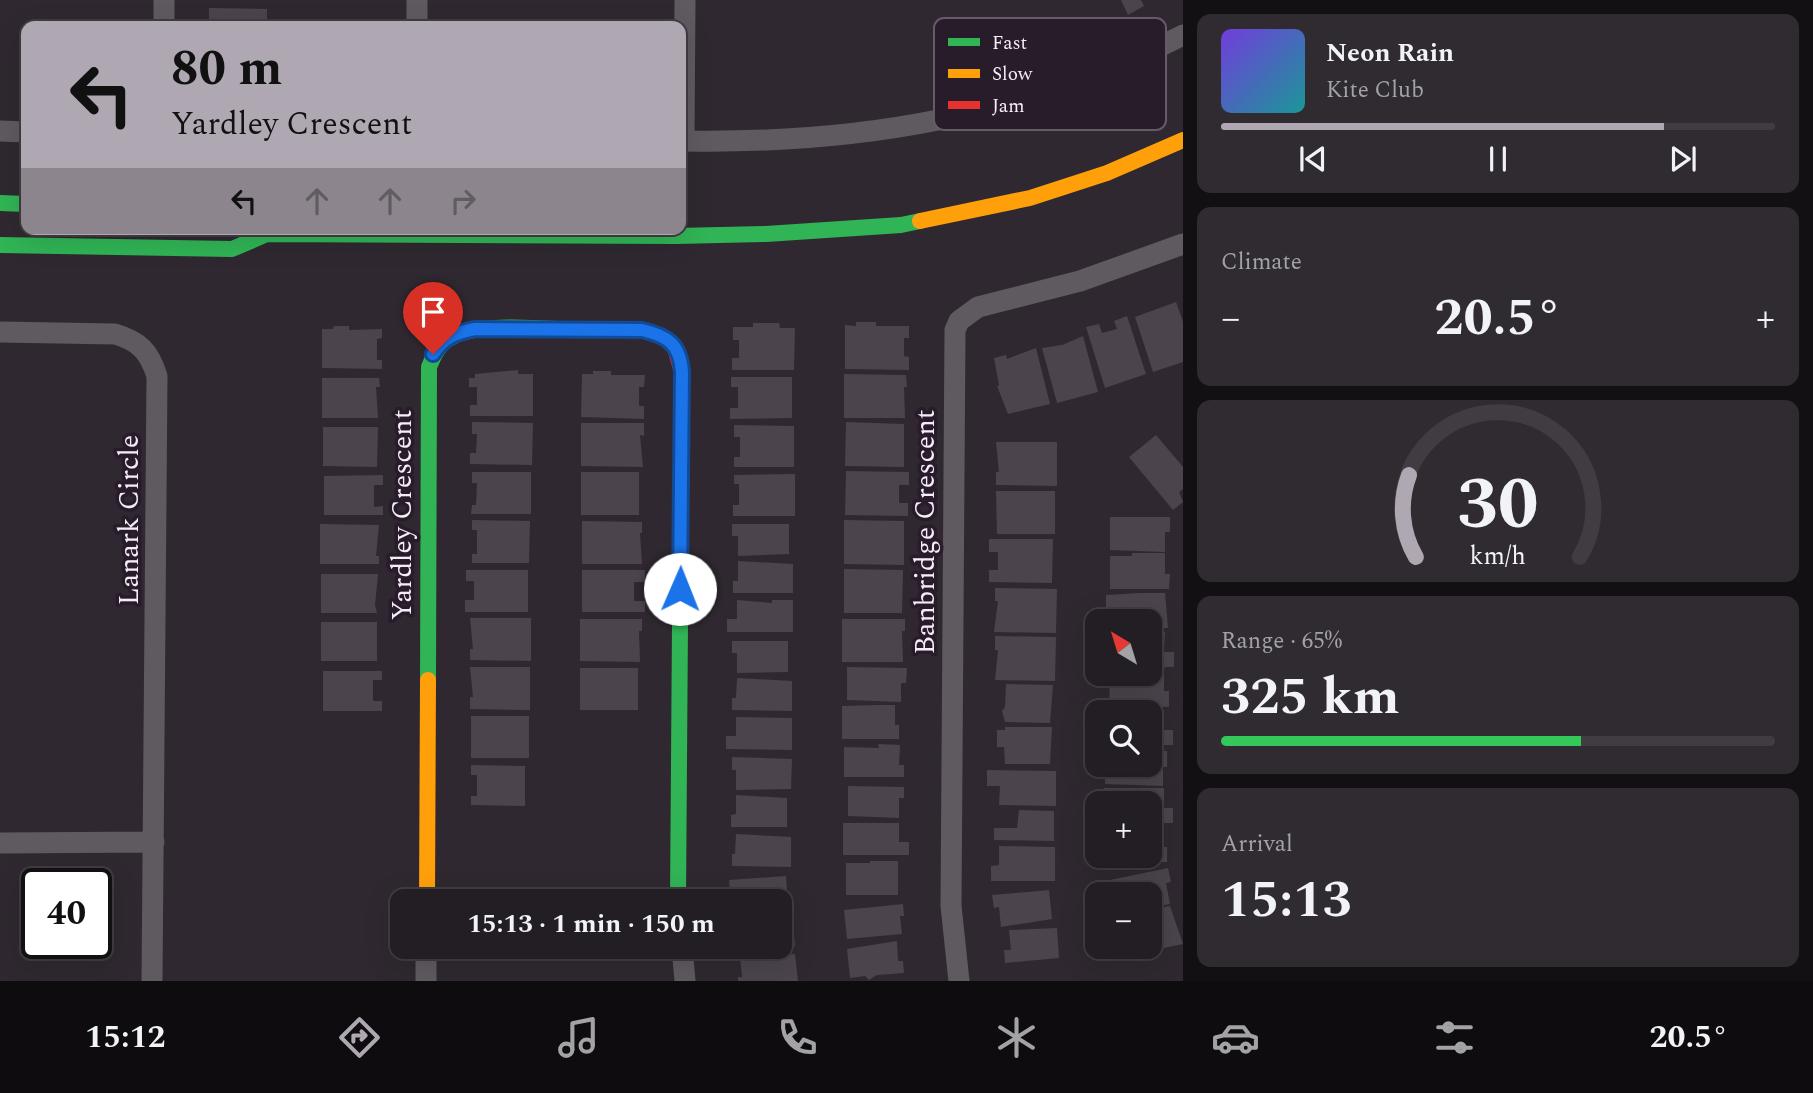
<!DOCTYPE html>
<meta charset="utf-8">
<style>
:root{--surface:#231e24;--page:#2f2b31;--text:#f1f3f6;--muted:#a3a2a6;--line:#403c41;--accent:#afa7b1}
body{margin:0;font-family:Spectral,serif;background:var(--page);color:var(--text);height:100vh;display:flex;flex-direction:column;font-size:26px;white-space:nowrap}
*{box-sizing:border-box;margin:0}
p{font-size:23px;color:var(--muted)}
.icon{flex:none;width:38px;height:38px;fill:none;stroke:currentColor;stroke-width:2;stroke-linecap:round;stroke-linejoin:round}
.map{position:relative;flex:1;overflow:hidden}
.drawer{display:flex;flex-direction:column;gap:14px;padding:14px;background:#131014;width:630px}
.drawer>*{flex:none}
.guide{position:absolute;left:21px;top:21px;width:665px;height:214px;border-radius:14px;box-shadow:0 7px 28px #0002,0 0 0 2px var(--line);background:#afa7b1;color:#111;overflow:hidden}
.needle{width:46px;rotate:322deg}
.tools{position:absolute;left:1085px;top:609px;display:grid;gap:14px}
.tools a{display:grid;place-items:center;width:77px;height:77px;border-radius:14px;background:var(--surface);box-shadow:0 7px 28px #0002,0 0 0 2px var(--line);font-size:35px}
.speed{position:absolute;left:21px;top:868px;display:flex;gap:14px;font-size:35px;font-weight:700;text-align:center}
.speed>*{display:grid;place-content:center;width:91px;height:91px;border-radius:50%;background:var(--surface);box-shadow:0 7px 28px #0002,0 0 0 2px var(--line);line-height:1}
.speed .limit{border:4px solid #111;border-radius:10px;background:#fff;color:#111}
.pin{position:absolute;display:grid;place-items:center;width:60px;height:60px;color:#fff;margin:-72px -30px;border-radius:50% 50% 50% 0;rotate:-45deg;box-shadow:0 0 7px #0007}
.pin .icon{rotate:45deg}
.me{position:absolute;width:77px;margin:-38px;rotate:1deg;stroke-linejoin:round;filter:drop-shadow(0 0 5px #0008)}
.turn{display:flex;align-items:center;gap:24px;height:147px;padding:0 35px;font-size:32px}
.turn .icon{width:91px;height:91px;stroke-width:2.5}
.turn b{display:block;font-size:49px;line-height:60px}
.lanes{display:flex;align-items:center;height:66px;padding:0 35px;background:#0003;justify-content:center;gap:35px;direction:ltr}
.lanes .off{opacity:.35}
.big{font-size:52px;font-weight:700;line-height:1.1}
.drawer .tile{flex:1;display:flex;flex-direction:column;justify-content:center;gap:10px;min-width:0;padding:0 24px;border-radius:14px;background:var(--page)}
.drawer .dial{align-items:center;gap:0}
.dial svg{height:182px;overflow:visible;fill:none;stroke:var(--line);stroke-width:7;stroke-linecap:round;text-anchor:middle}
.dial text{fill:var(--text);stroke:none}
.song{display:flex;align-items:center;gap:21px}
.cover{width:84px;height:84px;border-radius:10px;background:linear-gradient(135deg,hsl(260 70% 55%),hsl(180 70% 35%))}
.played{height:7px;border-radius:4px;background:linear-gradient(90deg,var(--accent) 80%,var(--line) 80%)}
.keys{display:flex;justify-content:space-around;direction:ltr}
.heat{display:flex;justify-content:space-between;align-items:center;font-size:38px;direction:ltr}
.charge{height:10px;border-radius:5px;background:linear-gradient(90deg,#34c759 65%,var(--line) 0)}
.trip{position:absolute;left:390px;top:889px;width:402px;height:70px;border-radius:14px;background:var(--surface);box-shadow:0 7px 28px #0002,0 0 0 2px var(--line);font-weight:700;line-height:70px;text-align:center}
.dock{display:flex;height:112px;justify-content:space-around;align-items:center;background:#0e0c0e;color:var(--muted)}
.dock .icon{width:49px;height:49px}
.dock .selected{color:var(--accent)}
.dock b{font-size:32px;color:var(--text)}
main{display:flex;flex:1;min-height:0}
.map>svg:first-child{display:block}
</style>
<main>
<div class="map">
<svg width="1183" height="981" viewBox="0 0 1183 981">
<rect width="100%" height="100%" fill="#2f2830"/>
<path fill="#4b444d" d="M1121,0H1141L1144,6L1128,15Z
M209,8L267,9V26H209Z
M1176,302L1183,322V362L1153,372L1135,317Z
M1127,316L1146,374L1105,388L1086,327L1099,324L1102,333L1117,329L1114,321Z
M856,322H876V326H909V338H904V356L909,357V370L845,369V325L856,326Z
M753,323H779L780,328H795L794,370H732V358H739V340H733V327H753Z
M334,326H349V330L382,329V338L377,339V360H382V369L322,368V329H333Z
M1083,336L1098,392L1057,403L1042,348L1062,345Z
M1036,348L1050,404L1008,414L997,386L999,385L994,358L1006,355L1007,359Z
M518,370V374H533V416H470V405H477V387H469V378H475V374Z
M593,371H611V375H645L644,387H639V406H644V419L581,417L582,374H593Z
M844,374L906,375L907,387H904L905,418H844Z
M731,377H792V418L730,419V408H738V387H731Z
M322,378H379L380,387H376L378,418H322Z
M472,422L533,423L532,465L470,464V453H476L477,434H472Z
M846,422L904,424V467L845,466Z
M581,423H644V436L640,435L643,467L581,466Z
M734,425L794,426V467H734V457H740V437H734Z
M323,427H378L377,467L323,466Z
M1156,435L1183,467V489L1179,492L1183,502L1173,510L1129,457Z
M996,442H1057V486L996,485V472H999Z
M846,471L909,472V485H899V503H908V516L845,515Z
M472,472H531V514H471L472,505H476L477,483H472Z
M581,472H639V515H581Z
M795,474V516H733V505H739V484H734V475Z
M383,475V485H374V507L383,506V515H324V476Z
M996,491H1055V534H997Z
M1110,517H1170V532H1165V552L1110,550Z
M472,520L530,521L529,563H472V554H477V530H472Z
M844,520L904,521V565L844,564Z
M582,521L642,522V533H640L642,564H582Z
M320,524L379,525L376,556H379V564H320Z
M732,524H789V554L738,556V536H732Z
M989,539H1053L1052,583L989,582V570H998V552H989Z
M1132,553H1165V574H1170L1169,589H1110V556H1132Z
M738,561L793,564V593H733V581H738Z
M844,569L903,570L902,613H844Z
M466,570H528V612H465V600H474V581H466Z
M582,570H645V582H634V601H645V612H582Z
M321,574H378L375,605L377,613H321Z
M995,588L1057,589L1056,633L994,632L998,601H995Z
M1140,593H1165L1168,628H1150V621H1106V595Z
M737,600L772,603V600H793V632H727V619H737Z
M470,618H531V661L470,660V649H473Z
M580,619H642V631H639L640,662L580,661Z
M842,619H905V631H902L903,662H842Z
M321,622H377V661H321Z
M1150,632H1165L1164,652H1174V667H1165L1164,670V691H1169V707L1109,706L1110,674H1150V671H1159L1150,670Z
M995,636L1056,637L1055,681L995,680L998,650H995Z
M732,641H788V672L737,673V653H732Z
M470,667H530V710L470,709V697H473Z
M847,667L907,668L906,683H901V702L847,700Z
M580,668H638V710H580Z
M323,671H382V680H373V701H382V711H323Z
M737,678L792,681V711L732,710V698H736Z
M1006,684L1053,685L1050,723L1005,722L1002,711L1005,707Z
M877,705H895V725H899V739H842V706Z
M1105,709L1164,710V730H1173V745H1150V712H1105Z
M471,716H529V758H471Z
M736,717L792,718V750L726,749V736H736Z
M1005,727H1052L1050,764H1005L1004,747H997V730H1005Z
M878,744L900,745L899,765H904V777H844V747L879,748Z
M1150,751H1167V767H1163V786L1105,784V765H1150Z
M732,757L792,759L791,789L736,790V770H732Z
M471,765L525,766V806L471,805V796H477V775H471Z
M987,770L1056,771V806L999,805L1000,786H987Z
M848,786L904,787V798H899V818L848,816Z
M1104,788H1164V808H1173V823H1150V803H1104Z
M736,795L787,798V827H731V815L736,814Z
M1019,810L1054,811V841L994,840V828H1017Z
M843,823H899V842H909V855H843Z
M1150,827H1163V847H1167V862H1104V856H1150Z
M736,834L791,837V867L732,866V854H735Z
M999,846L1055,847V881H991V866L999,865Z
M870,861H898V895H846V863H870Z
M1168,868L1171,882L1166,883L1170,904L1150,908V894H1113L1110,880Z
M786,876L788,906H780V901H736L735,892L730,893L729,880Z
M1049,890L1052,919L1001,927L999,907L994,908L992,895Z
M903,904L904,916H900L902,934L847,939L844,910Z
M1170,906L1183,944L1154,950L1153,945H1150V910Z
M792,913L795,946L780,947V914Z
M1057,928L1059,958L1005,963L1004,950H1011L1009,930Z
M897,941L898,961H903L904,973L877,975L869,980L865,976L850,978L847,949Z
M795,954L798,981H738V977H742L740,957Z"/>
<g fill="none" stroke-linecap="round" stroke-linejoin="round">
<path stroke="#5f5a60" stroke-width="21" d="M164,26V0
M417,26V0
M0,131L26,132
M681,141H684L685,0
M684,141C861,144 1025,116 1183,35
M0,332L115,334C139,341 149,351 157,376L152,981
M0,843L154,842
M682,947L685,981
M426,981V947
M959,981L951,906L955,330L959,321L978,307L1080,281L1183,244"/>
<path stroke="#30b455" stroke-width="16" d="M0,203L26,204
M0,245L232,249L267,234L676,236L766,234L901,225L920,221
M428,680L429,367C434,355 439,343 452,337C478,322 546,329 578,330
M678,901L681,484"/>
<path stroke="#ff9f0a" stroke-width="16" d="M920,221L1030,198L1107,173L1183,140
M427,901L428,680"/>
<path stroke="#e5322d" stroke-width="16" d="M578,330H642L665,338L675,348L682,372L681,484"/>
</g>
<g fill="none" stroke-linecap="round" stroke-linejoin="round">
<g stroke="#114b97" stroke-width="18">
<path id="route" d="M433,354C444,337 455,333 475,329L642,330C668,336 680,344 682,372L680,589"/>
</g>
<use href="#route" stroke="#1a73e8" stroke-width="12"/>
</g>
<g text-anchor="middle" stroke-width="7" stroke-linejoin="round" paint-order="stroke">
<g font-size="28" fill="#f4ecf6" stroke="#281b2a">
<text transform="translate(401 515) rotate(-90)" y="10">Yardley Crescent</text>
<text transform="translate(128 520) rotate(-90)" y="10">Lanark Circle</text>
<text transform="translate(924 532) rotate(-90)" y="10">Banbridge Crescent</text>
</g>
</g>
<rect x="934" y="18" width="232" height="112" rx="10" fill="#281b2a" stroke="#655a67" stroke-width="2"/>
<rect x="948" y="38" width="32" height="8" fill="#30b455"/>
<rect x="948" y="69" width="32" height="9" fill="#ff9f0a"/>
<rect x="948" y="101" width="32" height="8" fill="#e5322d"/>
<g font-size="19" fill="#f4ecf6">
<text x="992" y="49">Fast</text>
<text x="992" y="80">Slow</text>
<text x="992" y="112">Jam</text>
</g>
</svg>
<div class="tools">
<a><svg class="needle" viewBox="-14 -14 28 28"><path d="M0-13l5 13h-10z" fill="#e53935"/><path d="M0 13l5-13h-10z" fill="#a3a2a6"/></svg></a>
<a><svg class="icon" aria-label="search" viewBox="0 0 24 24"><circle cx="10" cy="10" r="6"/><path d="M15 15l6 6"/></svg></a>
<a>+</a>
<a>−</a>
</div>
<div class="speed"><div class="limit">40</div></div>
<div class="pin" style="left:433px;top:354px;background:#d93025"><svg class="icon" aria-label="arrive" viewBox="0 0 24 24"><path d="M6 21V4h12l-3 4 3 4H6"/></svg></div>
<svg class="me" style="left:680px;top:589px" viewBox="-20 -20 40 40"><circle r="19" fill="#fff"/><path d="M0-13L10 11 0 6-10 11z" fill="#1a73e8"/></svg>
<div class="trip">15:13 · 1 min · 150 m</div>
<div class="guide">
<div class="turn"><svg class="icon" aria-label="left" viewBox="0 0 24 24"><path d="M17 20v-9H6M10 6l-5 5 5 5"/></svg><div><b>80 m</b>Yardley Crescent</div></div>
<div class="lanes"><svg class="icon" aria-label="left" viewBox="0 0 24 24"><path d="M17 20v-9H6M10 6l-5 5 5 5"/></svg><svg class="icon off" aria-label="ahead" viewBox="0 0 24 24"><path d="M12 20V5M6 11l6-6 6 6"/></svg><svg class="icon off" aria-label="ahead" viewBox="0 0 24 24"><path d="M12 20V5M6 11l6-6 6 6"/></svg><svg class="icon off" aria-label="right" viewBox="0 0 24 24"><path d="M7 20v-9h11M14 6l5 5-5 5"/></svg></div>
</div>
</div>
<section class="drawer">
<div class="tile">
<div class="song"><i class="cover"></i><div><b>Neon Rain</b><p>Kite Club</p></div></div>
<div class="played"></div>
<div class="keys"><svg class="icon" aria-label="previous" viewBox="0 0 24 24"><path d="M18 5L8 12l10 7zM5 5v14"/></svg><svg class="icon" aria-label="pause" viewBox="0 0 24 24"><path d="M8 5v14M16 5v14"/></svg><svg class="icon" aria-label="next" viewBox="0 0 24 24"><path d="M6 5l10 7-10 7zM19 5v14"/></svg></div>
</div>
<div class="tile"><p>Climate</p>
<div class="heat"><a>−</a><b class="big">20.5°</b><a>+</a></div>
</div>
<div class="tile dial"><svg viewBox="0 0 100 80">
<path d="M14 69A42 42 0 1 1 86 69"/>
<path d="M14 69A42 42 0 0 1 11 33" stroke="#afa7b1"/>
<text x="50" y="56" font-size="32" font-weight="700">30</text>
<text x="50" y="72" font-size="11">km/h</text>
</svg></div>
<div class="tile"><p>Range · 65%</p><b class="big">325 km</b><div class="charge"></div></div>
<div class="tile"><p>Arrival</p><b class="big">15:13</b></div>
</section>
</main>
<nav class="dock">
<b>15:12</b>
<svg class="icon selected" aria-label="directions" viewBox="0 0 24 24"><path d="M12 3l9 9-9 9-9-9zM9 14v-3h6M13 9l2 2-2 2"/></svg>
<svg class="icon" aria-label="music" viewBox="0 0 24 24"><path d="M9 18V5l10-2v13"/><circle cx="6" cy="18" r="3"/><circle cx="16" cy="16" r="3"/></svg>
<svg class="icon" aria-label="phone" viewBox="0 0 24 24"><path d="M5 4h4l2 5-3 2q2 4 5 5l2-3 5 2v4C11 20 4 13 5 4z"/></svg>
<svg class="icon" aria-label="climate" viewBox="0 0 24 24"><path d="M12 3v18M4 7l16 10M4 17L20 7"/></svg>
<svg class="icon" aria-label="car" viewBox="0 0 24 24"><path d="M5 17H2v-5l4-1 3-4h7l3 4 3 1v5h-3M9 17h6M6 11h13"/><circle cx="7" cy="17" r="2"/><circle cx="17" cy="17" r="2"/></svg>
<svg class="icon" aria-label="filters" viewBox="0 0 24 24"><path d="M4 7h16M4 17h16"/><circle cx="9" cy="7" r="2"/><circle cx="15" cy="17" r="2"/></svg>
<b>20.5°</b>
</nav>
